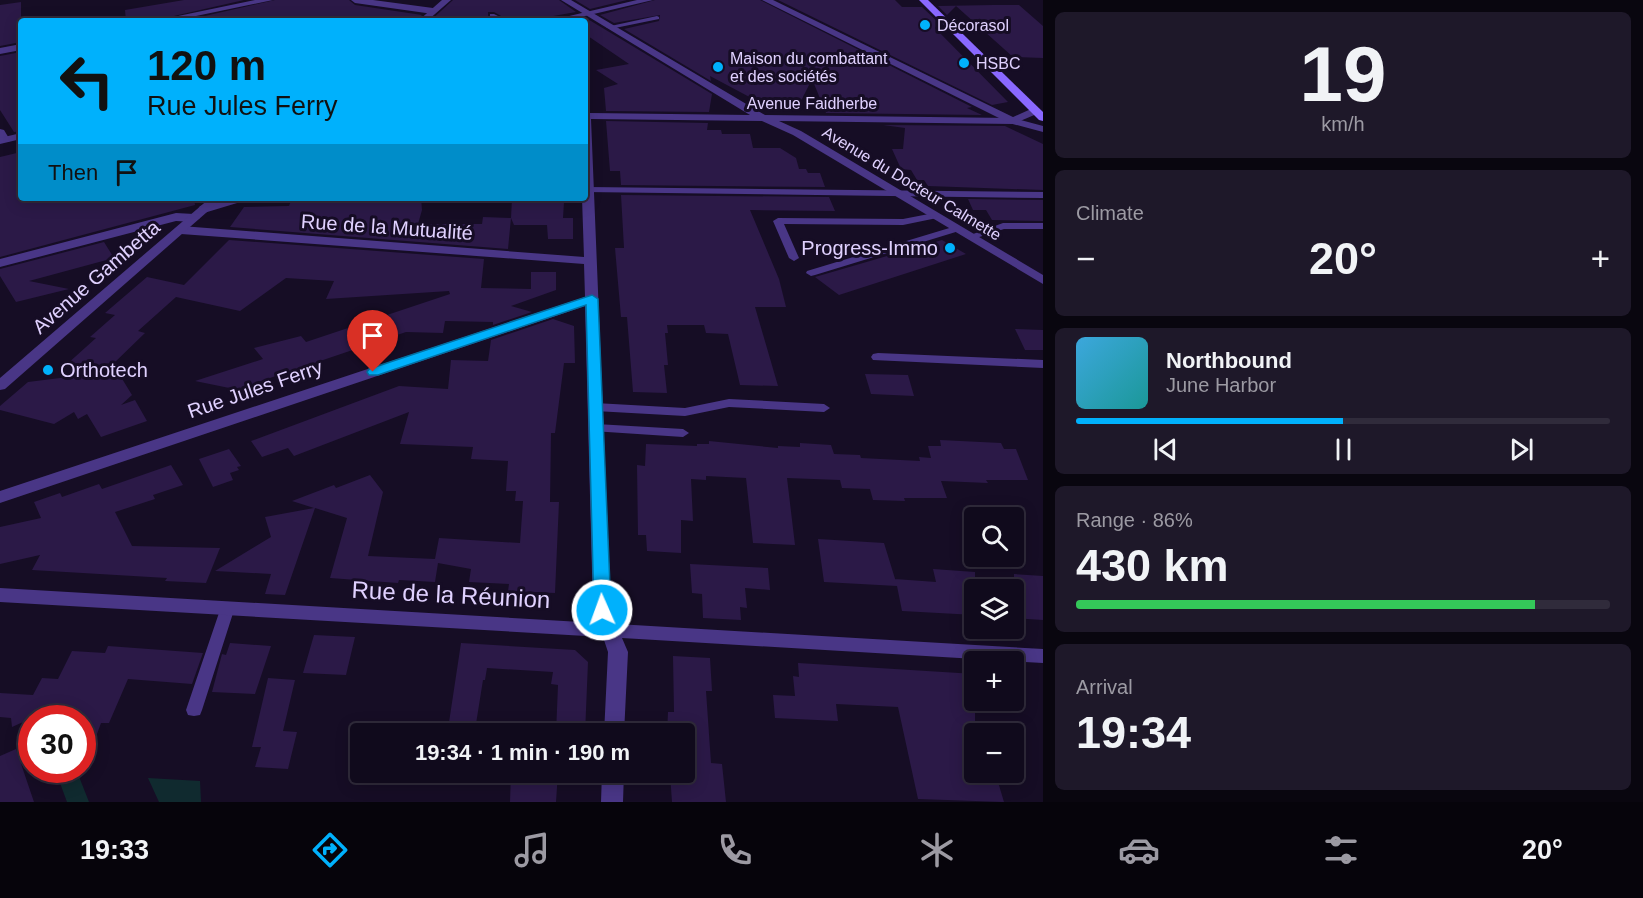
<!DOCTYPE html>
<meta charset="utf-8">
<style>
:root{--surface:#100a1c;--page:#1e1829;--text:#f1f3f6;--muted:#9c9aa3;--line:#302b3b;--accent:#00b1fc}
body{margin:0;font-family:Arial,sans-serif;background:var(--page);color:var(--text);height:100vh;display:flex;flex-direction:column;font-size:22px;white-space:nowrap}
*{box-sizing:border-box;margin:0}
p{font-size:20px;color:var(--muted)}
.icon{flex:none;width:33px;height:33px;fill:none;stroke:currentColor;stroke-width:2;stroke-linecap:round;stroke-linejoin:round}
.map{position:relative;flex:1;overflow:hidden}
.panel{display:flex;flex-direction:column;gap:12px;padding:12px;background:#09060f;width:600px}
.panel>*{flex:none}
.hud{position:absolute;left:18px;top:18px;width:570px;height:183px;border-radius:6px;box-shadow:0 3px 15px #0003,0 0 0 2px var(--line);background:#00b1fc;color:#111;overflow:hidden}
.controls{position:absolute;left:964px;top:507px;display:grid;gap:12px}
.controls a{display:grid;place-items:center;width:60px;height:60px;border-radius:6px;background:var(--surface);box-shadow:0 3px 15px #0003,0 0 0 2px var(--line);font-size:30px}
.speed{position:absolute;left:18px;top:705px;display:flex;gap:12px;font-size:30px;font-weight:700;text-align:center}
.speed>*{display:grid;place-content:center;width:78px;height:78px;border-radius:50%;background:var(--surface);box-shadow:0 3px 15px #0003,0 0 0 2px var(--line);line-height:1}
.speed .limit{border:9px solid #d22;background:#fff;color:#111}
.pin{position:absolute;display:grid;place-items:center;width:51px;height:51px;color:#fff;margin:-62px -26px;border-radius:50% 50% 50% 0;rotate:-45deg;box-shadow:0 0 6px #0007}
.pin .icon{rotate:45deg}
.me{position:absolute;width:66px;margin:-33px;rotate:358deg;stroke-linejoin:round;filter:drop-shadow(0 0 4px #0008)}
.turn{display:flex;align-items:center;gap:21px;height:126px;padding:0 30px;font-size:27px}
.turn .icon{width:78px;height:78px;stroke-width:2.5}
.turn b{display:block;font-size:42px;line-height:51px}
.then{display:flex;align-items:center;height:57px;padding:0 30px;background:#0003;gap:12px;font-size:22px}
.big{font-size:45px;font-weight:700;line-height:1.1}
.panel .card{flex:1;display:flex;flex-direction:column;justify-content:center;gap:9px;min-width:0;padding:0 21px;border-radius:9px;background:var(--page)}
.panel .dial{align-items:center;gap:0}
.dial b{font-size:78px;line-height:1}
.song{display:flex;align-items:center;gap:18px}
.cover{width:72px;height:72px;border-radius:9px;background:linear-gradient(135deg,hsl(200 70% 55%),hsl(180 70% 35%))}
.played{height:6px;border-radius:3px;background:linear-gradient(90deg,var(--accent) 50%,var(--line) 50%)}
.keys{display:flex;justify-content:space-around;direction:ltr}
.heat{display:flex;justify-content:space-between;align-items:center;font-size:33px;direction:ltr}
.charge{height:9px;border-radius:4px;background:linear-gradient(90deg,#34c759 86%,var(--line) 0)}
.trip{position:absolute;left:350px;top:723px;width:345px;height:60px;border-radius:6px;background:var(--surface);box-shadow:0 3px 15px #0003,0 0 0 2px var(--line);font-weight:700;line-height:60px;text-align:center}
.dock{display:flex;height:96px;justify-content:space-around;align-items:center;background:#06040b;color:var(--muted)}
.dock .icon{width:42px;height:42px}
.dock .active{color:var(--accent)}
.dock b{font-size:27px;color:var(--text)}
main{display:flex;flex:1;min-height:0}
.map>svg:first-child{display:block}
</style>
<main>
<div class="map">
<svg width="1043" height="802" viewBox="0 0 1043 802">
<rect width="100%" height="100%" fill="#160d25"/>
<path fill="#102a2f" d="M56,772L78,774L89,802H67Z
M148,778L200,781L201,802H159Z"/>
<path fill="#2b1947" d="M184,0H244L152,21H126L125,10Z
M275,0H349L355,5L422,15L416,21H183Z
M453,0H559L576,12L525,21H510L494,12H488V16L494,21H430Z
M575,0H627L590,9Z
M655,0H760L972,107L967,108L982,115L826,113L812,79L796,111L774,110L710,76L711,81L624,29L659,21L660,15L614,23L600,15Z
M778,0H895L902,7H922L939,23L935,28L1008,102L992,105Z
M21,2V42L0,46V5Z
M994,5H1019L1043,26V58L1013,57L956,6L947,15L938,6Z
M586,18L712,94L709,112L606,111L604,88L618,84L596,70L629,64L585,34V21H574Z
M21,52V131L14,132L0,110V56Z
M606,121L708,123L707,130H721L722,134H750L753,148H780L796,158L799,169H806L808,173H820L825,187L621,185L620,171H610Z
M883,125L1005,126L1043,144V190L928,186L924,180H917L911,170L901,169L892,149H903L905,128Z
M21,152V198H194L195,205L0,257V157Z
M621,195L829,197L835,211L750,210L779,279L786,307H755L778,386L740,385L728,334L706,333L704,325H667L668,333H665L668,365H664L667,393L633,392L627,317H621L615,248H624Z
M292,198H421L422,210L418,224H482L483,217L511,218L512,198H531V202H564L563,218H573V239H548L547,225H514L511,218L508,249L230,227L244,207L289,206Z
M968,199L1043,200V221L992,220L986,210H973Z
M229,240L484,259L481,288L531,289V272H556V290L511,306L532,312L493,325V322L445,321L443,333L406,332L255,383L251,388L244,391L195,381L263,359L254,348L301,336L306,342L450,294L449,291L326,299L334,281L286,278L240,311L176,297L138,331L145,333L113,364L132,395L121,405L135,400L147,421L101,437L87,414L78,419L74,412L54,424L0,410V406L28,382L100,373L66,365L96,338L90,337L115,315L105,313L147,277L184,285Z
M942,240L966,254L839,295L815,277Z
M104,242L114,258L29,281L69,289L16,302L0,276V269Z
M553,319L574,326L575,363H564L555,433H551L550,502H559L555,593L508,591L509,584L469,582L471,569L438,563L435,582L399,580L398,583L330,578L347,518L315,508L285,595L265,594L271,574L215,571L271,537L265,517L314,508L292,501L334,485L336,488L370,475L383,492L368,556L435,559L439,538L520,543L523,501H515L516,491H506L508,461L471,459L473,447L400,444L409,412L294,456L288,448L262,457L251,441L399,386L448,389L451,360L488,361L491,340Z
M1015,329L1043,330V350H1025Z
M865,374L908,375L914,396L871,394Z
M940,440L1001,443L1004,449H1016L1028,480H986L988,483L941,481L947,498H904L905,501L873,500L870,489L842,488L840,480L787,478L795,545L753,543L746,478L706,476V480L691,479L693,521L681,520V553L647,551L646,535H638L637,465L645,466L646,444L697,446V444H709V441L778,448V446L800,447V443L831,445L834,454L860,455L861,458L920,461L919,457L931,458L928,446H941Z
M229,449L241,466L237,467L239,470L230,473L233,480L213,487L199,459Z
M171,465L183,485L153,495L155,499L115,512L132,546L220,548L206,583L165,581L167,578L32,570L40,555L0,564V527L41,518L34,502L60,493L62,497L99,484L102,489Z
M818,539L884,543L896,582L895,579L936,582L933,569L975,572V615L902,611L897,586L824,582Z
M690,564L768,568L770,590L745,588L747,608L740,607L741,620L703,618L702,594L692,593Z
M1014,574L1043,576V620L1014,618Z
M314,635L355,637L346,675L303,673Z
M230,643L271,646L255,694L212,692L222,654L226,655Z
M461,643L575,650L588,662L585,734H556L558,685L551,684L553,672L487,668L485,680H483L475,730L448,729Z
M108,646L203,653L192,684L128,679L109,723H101L85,767H82V718H32L12,727L11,718L0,717V693L33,695L42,678L58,679L72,651L105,653Z
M673,656L710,658L712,691H706L711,763L722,764L726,802H672L670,774L684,775V734H667L668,712H674Z
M798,663L975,674V772H995L1004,802L918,799L898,707L836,704L838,721L775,718L773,695L795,696L793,676L799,677Z
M268,678L295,680L283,731L297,732L288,769L255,767L261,747H252Z
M16,749L34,802H0V756Z
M511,772H558L556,802H510Z"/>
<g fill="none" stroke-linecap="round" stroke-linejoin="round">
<path fill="#493686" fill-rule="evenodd" d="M490,14H494L508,21H499L490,16Z
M657,16L659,17V19L610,29L606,27Z
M588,187L1043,192V198L585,192V188Z
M934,213L937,214V218L903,225L784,224L799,258L794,261L789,258L773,221L778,218L903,219Z
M1003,223H1043V229H1004L970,240L965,237Z
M956,226L959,227V231L815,275L811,276L806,273L807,271Z
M729,399L824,404L830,408L824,412L729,407L685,416L595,411L589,407L595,403L685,408Z
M596,424L683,429L689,433L683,437L592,431L590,428Z
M228,602L233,603L235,607L202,710L200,715L194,716L188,715L186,710L221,607L223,603Z"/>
<path fill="#493686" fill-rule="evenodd" d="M351,0H373L433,8L437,11L433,14L355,3Z
M561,0H571L765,115L1011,118L1031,109H1039V113L1013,124L779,121L801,131L1043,275V284L793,135L762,121L591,119L611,610L617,624L1043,649V663L622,638L628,652L624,734H604L608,652L603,637L0,602V588L598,623L593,610L585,306L0,503V491L585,297L584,264L181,234L175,230L181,226L584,257L582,198H585V103L590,106V113L750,115Z
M0,129L4,130L10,140L9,142L0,141Z
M230,198H249L247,200L204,213L198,209L200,206Z
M176,213L194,214L200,218L194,222L176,221L0,267V259Z
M878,353L1043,360V368L873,360L871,357L873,354Z
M602,772H624L623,802H601Z"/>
<path fill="#493686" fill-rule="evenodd" d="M255,0H273L172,21H154Z
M442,0H451L427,21H418Z
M637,0H653L564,21H548Z
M762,0H773L1017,119L1043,126V132L1009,123Z
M21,44V50L0,54V48Z
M21,133V139L0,144V138Z
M210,198H223L5,389L0,390V378Z"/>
<path fill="#8a68ff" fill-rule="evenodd" d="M919,0H928L1043,112V121L1039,120Z"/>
</g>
<path fill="#00b1fc" stroke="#0073a4" stroke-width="1.5" d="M592,295L598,299L611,610L608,615L602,617L596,615L594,610L586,305L378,375H369L367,372L369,369Z"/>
<g fill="#00b1fc" stroke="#160d25" stroke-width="2">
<circle cx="925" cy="25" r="6"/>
<circle cx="964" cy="63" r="6"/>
<circle cx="718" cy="67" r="6"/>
<circle cx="950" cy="248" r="6"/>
<circle cx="48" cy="370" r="6"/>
</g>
<g text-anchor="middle" stroke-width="6" stroke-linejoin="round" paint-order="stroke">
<g font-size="16" fill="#e0d1ff" stroke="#160d25" text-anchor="start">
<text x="937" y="31">Décorasol</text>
<text x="730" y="64">Maison du combattant<tspan x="730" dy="18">et des sociétés</tspan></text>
<text x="976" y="69">HSBC</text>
</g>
<g font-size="16" fill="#e0d1ff" stroke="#160d25">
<text x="812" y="109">Avenue Faidherbe</text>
<text transform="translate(912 183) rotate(31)" y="6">Avenue du Docteur Calmette</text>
</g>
<g font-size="20" fill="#e0d1ff" stroke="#160d25">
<text transform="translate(387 227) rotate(4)" y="7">Rue de la Mutualité</text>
<text transform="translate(96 277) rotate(-41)" y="7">Avenue Gambetta</text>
<text transform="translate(255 389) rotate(-19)" y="7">Rue Jules Ferry</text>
</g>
<g font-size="20" fill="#e0d1ff" stroke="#160d25" text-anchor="end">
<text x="938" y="255">Progress-Immo</text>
<text x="60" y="377" text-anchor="start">Orthotech</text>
</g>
<g font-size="24" fill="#e0d1ff" stroke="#160d25">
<text transform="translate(451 595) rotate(3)" y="8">Rue de la Réunion</text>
</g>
</g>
</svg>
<div class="controls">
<a><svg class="icon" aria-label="search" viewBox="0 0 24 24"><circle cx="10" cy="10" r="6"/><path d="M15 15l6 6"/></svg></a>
<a><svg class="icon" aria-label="layers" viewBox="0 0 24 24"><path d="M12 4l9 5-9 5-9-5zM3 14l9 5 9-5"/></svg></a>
<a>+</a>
<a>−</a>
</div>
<div class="speed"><div class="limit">30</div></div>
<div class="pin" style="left:373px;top:372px;background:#d93025"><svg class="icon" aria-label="arrive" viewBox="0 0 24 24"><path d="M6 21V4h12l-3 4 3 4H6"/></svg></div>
<svg class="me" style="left:602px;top:610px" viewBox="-20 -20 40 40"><circle r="17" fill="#00b1fc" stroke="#fff" stroke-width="3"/><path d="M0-11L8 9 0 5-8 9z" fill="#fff"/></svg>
<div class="trip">19:34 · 1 min · 190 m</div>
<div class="hud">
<div class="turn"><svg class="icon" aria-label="left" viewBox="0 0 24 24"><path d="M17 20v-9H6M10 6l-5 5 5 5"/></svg><div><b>120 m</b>Rue Jules Ferry</div></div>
<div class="then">Then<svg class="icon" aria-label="arrive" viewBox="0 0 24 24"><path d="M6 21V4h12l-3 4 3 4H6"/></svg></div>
</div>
</div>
<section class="panel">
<div class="card dial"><b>19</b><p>km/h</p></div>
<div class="card"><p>Climate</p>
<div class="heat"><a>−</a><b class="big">20°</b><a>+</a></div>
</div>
<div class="card">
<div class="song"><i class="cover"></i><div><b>Northbound</b><p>June Harbor</p></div></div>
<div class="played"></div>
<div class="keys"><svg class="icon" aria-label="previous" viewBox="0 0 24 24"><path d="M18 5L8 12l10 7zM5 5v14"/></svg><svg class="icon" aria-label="pause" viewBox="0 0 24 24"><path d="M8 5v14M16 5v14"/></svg><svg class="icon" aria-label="next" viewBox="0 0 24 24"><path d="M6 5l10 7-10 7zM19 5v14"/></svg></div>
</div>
<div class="card"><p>Range · 86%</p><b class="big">430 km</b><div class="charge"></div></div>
<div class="card"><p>Arrival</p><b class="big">19:34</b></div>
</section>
</main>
<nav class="dock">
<b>19:33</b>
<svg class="icon active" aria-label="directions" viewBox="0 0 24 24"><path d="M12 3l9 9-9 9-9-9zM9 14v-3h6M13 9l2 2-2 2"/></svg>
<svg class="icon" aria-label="music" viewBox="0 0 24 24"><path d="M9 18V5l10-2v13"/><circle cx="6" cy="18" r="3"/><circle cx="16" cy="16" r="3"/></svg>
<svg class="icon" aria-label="phone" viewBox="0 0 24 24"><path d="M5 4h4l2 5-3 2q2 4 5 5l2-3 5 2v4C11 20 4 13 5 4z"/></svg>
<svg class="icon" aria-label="climate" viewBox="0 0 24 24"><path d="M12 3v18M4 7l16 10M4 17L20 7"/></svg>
<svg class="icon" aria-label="car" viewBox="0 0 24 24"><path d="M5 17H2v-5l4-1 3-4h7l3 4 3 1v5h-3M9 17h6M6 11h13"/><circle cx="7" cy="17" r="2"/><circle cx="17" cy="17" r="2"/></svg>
<svg class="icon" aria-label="filters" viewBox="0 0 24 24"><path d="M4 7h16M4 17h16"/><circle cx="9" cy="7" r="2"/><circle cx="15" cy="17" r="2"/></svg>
<b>20°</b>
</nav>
